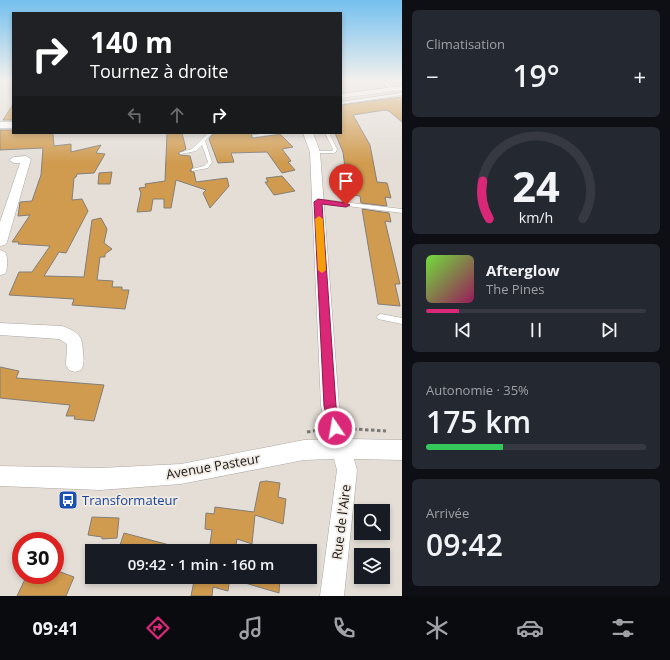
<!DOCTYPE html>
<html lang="fr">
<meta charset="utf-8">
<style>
:root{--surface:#171b24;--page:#242831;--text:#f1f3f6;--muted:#9ea1a6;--line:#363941;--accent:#db2777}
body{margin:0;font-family:"Open Sans",sans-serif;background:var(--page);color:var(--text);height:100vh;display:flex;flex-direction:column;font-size:15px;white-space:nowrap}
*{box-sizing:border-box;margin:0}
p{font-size:13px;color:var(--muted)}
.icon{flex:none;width:22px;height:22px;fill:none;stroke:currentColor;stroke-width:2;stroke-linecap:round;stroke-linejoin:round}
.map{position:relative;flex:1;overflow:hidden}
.details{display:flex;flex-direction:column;gap:10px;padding:10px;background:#0d0f14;width:268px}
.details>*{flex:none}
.hud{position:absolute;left:12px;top:12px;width:330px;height:122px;border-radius:0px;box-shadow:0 2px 6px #0003;background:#202124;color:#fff;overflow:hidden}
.tools{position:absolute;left:354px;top:504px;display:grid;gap:8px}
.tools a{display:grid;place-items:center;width:36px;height:36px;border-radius:0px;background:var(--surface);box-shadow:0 2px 6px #0003;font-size:20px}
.speed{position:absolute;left:12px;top:532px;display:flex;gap:8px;font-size:20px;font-weight:700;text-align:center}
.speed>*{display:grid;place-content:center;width:52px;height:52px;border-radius:50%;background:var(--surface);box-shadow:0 2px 6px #0003;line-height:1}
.speed .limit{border:6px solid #d22;background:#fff;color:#111}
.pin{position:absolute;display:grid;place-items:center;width:34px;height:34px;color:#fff;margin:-41px -17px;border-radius:50% 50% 50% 0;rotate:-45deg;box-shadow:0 0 4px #0007}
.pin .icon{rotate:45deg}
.me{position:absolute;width:44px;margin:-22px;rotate:348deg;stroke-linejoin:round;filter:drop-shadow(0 0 3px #0008)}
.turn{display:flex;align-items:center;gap:14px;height:84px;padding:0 12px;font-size:18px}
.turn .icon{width:52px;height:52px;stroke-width:2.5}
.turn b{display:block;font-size:28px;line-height:34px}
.lanes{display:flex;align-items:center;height:38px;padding:0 12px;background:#0003;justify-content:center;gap:20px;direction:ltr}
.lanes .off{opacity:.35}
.big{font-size:30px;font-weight:600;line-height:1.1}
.details .widget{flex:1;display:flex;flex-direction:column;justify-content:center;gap:6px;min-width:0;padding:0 14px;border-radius:6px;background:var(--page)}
.details .dial{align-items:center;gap:0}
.dial svg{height:104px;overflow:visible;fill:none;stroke:var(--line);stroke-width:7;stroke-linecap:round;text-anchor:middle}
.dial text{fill:var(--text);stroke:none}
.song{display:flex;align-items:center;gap:12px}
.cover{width:48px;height:48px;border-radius:6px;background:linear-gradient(135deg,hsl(100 70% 55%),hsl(330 70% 35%))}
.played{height:4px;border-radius:2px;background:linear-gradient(90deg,var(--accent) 15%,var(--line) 15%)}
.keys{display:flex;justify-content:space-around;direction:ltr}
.heat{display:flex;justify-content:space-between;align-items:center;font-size:22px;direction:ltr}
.charge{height:6px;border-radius:3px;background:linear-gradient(90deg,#34c759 35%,var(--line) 0)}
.trip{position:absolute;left:85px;top:544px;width:232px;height:40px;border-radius:0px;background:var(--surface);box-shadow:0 2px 6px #0003;font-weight:600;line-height:40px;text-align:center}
.tabs{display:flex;height:64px;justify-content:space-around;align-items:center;background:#090b0e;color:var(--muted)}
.tabs .icon{width:28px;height:28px}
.tabs .on{color:var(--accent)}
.tabs b{font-size:18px;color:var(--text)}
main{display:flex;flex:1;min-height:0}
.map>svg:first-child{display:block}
</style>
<main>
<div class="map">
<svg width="402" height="596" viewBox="0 0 402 596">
<rect width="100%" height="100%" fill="#e4ded7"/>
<path fill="#d09b4f" stroke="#837e77" d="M402,97V122L389,111L385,110L353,115L370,145L377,182L387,183L391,198L385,197L387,206L361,203L360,196L353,195L348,168H345L343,152L335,133H341V105Z
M13,104V120H3Z
M0,130H13V133H53L54,146L71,144V152L101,145L96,153L105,154L94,173L77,174L76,177L74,178L72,200L82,199L88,211L66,253L59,252L44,276L84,277L92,220L101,218L107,229L104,243L112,249L105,254V257H100L97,280L113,281L112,287H122V290H129L125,309L72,305L74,299L9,295L19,272H32L50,246L18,244L19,242H12L30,215L18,216L20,202L32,201L41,175L43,148L0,150Z
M167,133H182L186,149L178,153L180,155L190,156L193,167L190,171L194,172L196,182L227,178L229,186L210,208L203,193L206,190L176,180L171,208H164V199H153L151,211L137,212L141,193L139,188L146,187L145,184L165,181Z
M214,133H252L251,137L254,138L280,134L293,147L282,149L291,161L288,162L295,170L282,173L267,152L231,153L234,162L218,163L209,139Z
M112,172L110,184H98L99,173Z
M282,176L295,191L274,195L265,182H268L266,178Z
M362,209L389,213L391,222L385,221L400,284H395L400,306L378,304Z
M0,367L19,371L16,378L104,385L94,421L74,419L75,416H66L70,405L0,398Z
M266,481L280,483L278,497L286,499L283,524L255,515L252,544L237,539L235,551H209L212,530L205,529L206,513L214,514L215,507L254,512L260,482Z
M92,517L119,518L117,538L102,539V537L88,535Z
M124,533L177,547V551H118Z
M55,570L74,577L66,596H17L27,575H55Z
M191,577H230L228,591L213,587L212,596H191L194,581L191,580Z
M236,577H280L279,593L235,580Z"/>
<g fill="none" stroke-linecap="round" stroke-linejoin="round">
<g stroke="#ada7a0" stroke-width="1">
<path id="lane" d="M380,80H384L393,88L390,89Z
M402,93V95L341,104V102Z
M208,133H213L205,141L212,162L208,168L192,171V169L204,166L208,162L202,145L196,151L181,154L179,153L192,149Z
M267,133H279L277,134L254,137L252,136L254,135Z
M325,133H329L337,149L336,152L334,153H313V151H332L333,149Z
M318,199L402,209V213L316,202L315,201Z
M381,314L402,318V324L378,319L377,317L378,315Z"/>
</g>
<g stroke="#ada7a0" stroke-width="1">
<path id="street" d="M402,86V90L341,98V94Z
M0,122H13V128H0Z
M303,133H313L320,152L339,406L349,439L402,440V460L354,459L357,470L344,596H320L337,470L334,459L304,460L181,484L100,490L0,486V466L100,468L181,464L304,440L329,439L321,406L310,152Z
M26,156L31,159L7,242L5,245L0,246V222L20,163H14L9,160L14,157Z
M0,250L5,252C8,257 8,268 5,274L0,275Z
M0,323L62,326C79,332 83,336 83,354C84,360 84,365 81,370L75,372L69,370L66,365L67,344L59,339L0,335Z"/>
</g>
<path stroke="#7c7873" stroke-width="3" stroke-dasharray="3.5 2.5" stroke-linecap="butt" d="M317,420L318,430
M353,429L386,431
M307,432L320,430"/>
<use href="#lane" fill="#fff" fill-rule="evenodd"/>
<use href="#street" fill="#fff" fill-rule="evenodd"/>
</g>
<linearGradient id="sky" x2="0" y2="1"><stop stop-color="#74c0ef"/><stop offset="0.49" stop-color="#f3f0ed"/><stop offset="1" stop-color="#f3f0ed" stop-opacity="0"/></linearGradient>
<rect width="402" height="163" fill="url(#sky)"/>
<path fill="#db2777" stroke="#8e194d" d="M318,199L346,203L350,205L346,207L322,204L336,406L341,428L339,433L335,434L331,433L324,406L314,202Z"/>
<path fill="#f59e0b" d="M319,216L323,219L326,270L322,273L318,270L315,219Z"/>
<defs>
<g id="bus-square" transform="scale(1)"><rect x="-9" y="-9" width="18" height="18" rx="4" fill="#1a4fb4" stroke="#f1ebe4"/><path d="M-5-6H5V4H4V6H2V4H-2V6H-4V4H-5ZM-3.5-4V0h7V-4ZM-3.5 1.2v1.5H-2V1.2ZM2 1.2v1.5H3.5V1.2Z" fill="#fff"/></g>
</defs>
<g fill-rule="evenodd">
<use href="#bus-square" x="68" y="500"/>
</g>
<g text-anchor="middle" stroke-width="3.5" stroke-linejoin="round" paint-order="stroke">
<g font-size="13" fill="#181614" stroke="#f1ebe4">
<text transform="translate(213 466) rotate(-10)" y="5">Avenue Pasteur</text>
<text transform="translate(341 522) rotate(-83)" y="5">Rue de l'Aire</text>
</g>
<g font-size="13" fill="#164399" stroke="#f1ebe4" text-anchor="start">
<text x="82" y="505">Transformateur</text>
</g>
</g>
</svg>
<div class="tools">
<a><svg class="icon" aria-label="search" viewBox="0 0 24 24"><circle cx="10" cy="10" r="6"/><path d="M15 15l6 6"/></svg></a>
<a><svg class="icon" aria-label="layers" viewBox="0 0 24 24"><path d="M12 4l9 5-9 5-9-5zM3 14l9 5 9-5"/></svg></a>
</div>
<div class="speed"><div class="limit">30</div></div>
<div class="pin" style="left:346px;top:205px;background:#d93025"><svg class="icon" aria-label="arrive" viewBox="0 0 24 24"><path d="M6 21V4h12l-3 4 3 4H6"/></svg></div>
<svg class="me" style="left:335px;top:428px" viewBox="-20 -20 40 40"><circle r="17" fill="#db2777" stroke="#fff" stroke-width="3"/><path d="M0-11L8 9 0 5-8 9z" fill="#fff"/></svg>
<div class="trip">09:42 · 1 min · 160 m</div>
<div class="hud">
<div class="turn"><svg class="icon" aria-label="right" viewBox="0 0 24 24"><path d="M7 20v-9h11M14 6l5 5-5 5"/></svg><div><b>140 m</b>Tournez à droite</div></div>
<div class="lanes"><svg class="icon off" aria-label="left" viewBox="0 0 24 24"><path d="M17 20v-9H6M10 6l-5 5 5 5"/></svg><svg class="icon off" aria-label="ahead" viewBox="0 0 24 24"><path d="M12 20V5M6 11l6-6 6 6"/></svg><svg class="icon" aria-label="right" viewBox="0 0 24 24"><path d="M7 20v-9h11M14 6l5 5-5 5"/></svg></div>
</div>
</div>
<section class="details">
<div class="widget"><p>Climatisation</p>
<div class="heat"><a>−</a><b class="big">19°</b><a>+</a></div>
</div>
<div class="widget dial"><svg viewBox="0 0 100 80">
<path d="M14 69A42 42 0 1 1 86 69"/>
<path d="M14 69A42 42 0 0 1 9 40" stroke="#db2777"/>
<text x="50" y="56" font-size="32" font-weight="700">24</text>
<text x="50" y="72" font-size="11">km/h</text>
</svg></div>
<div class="widget">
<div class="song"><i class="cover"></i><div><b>Afterglow</b><p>The Pines</p></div></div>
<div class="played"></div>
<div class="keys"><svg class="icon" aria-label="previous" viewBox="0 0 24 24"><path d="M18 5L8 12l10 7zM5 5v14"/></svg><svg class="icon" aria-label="pause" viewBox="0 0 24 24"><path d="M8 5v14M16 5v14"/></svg><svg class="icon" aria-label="next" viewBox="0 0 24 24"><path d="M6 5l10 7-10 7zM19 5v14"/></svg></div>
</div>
<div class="widget"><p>Autonomie · 35%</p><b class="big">175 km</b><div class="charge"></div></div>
<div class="widget"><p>Arrivée</p><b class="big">09:42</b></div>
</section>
</main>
<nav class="tabs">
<b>09:41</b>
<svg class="icon on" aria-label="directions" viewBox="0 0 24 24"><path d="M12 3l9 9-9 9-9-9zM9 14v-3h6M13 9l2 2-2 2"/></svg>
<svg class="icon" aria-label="music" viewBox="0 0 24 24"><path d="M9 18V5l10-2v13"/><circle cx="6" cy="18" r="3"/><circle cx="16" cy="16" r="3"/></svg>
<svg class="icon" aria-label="phone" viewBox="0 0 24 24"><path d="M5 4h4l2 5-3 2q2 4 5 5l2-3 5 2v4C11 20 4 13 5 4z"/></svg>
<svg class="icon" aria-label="climate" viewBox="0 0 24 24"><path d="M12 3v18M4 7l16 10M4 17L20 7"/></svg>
<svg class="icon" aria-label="car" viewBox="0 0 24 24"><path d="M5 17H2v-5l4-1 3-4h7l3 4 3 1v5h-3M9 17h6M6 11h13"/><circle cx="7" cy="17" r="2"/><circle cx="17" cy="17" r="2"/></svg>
<svg class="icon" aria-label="filters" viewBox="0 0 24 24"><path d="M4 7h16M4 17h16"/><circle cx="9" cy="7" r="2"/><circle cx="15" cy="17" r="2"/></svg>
</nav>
